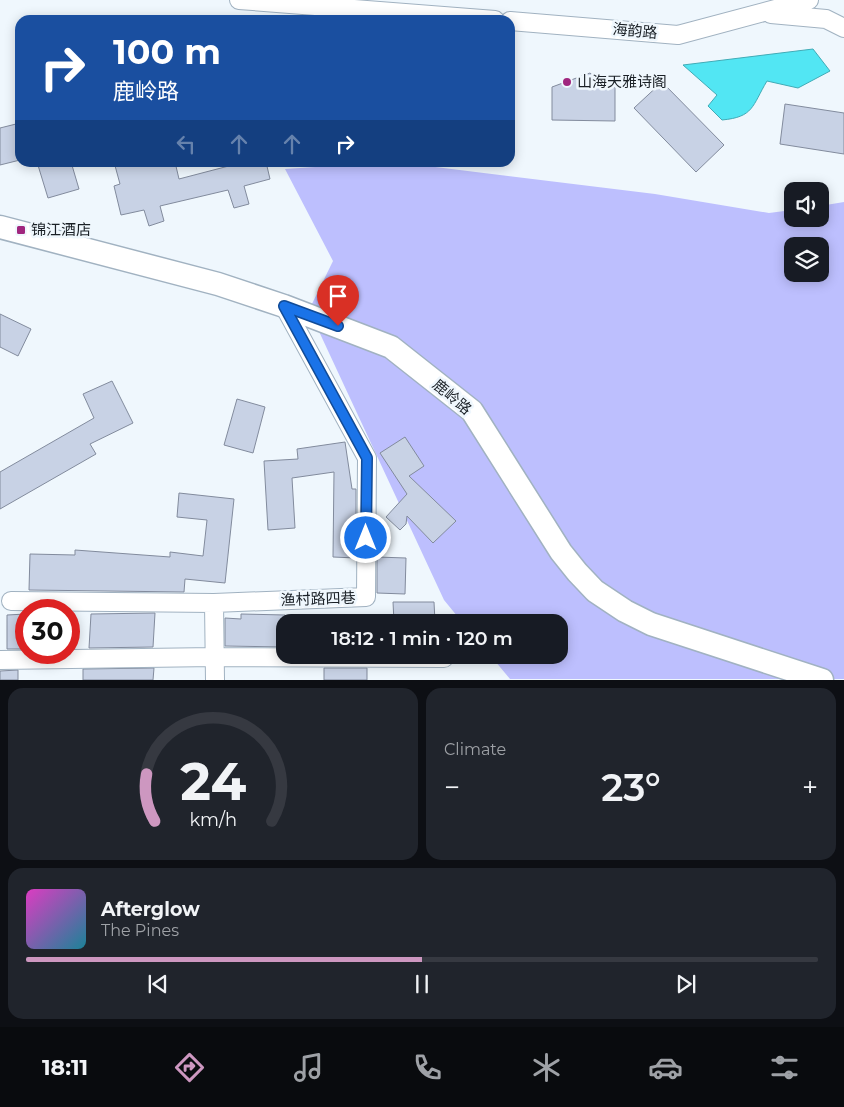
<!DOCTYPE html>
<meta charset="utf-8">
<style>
:root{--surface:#171b24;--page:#20242c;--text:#f1f3f6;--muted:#9ea1a6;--line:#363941;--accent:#cd97c0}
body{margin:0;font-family:Montserrat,"Noto Sans SC",sans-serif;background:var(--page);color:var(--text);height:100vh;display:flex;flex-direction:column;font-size:19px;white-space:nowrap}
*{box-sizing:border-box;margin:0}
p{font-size:16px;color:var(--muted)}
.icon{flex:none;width:28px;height:28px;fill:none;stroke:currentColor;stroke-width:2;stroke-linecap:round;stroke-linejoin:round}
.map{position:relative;height:680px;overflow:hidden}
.drawer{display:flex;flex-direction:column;gap:8px;padding:8px;background:#0d0f14;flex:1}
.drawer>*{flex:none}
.banner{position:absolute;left:15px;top:15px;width:500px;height:152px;border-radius:15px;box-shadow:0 2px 12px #0003;background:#1a4fa0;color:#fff;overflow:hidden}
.buttons{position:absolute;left:784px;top:182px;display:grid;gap:10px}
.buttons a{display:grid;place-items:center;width:45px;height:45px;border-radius:10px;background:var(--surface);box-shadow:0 2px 12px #0003;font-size:25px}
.speed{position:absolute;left:15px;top:599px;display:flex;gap:10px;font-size:25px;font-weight:700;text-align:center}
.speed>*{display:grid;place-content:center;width:65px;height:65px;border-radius:50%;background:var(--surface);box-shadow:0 2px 12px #0003;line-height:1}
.speed .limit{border:8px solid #d22;background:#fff;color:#111}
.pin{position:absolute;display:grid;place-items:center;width:42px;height:42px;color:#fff;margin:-51px -21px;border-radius:50% 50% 50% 0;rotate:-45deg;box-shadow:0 0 5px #0007}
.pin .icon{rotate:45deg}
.me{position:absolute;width:55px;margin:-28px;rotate:0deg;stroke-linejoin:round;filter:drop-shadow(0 0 4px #0008)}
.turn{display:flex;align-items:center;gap:18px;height:105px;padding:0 15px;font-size:22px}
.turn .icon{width:65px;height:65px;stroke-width:2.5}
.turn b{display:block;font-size:35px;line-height:42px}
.lanes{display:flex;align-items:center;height:48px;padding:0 15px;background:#0003;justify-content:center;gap:25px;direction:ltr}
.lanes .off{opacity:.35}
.big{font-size:38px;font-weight:600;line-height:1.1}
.drawer .widget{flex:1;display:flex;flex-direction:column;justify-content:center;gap:8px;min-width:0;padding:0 18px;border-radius:15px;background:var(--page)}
.drawer .dial{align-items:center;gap:0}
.dial svg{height:130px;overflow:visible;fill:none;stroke:var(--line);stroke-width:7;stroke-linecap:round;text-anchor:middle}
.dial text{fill:var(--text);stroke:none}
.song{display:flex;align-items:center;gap:15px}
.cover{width:60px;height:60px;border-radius:8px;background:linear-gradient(135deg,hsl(310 70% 55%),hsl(190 70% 35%))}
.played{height:5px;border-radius:2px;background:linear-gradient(90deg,var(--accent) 50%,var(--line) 50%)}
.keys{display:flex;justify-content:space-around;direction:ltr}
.heat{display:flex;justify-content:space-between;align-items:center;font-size:28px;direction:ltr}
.drawer .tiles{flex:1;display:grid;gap:8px;grid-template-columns:1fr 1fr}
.widget:last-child{grid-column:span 2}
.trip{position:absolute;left:276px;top:614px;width:292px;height:50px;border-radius:15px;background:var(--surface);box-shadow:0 2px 12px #0003;font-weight:600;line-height:50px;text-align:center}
.menu{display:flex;height:80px;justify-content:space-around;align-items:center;background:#090b0e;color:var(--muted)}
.menu .icon{width:35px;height:35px}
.menu .current{color:var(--accent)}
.menu b{font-size:22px;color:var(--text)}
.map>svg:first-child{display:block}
</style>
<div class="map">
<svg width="844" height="680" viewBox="0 0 844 680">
<rect width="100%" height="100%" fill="#eff7fd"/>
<path fill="#bdbffe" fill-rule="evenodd" d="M375,163H403L655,194L769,213L792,210V219H820V206L844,202V679H510L490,655H560V622H462L444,600L309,310L333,261L285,169ZM792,246H820V274H792Z"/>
<path fill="#52e6f3" stroke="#41abb6" d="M813,49L830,71L798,88L767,81C752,106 754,117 722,120L708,106L717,95L683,65Z"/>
<path fill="#c8d2e5" stroke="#828b9d" d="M590,73L603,84L615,87V121L552,120V87Z
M662,82L724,145L696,172L634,108Z
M785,104L844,113V154L780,144Z
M20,123V160L0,165V128Z
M37,162H71L79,189L48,198Z
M114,162H175L179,179L244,162H266L270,179L244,186L249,204L234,208L228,190L160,206L164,221L149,226L144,210L121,215L114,186L120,184Z
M0,314L31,329L18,356L0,347Z
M112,381L133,423L90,444L96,454L0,509V472L94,418L83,394Z
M237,399L265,407L253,453L224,445Z
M405,437L424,466L409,476L456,521L433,543L407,516L406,524L400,530L386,517L407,494L380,453Z
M345,442L352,489H356V558L333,557L334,472L292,478L295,528L268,530L264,461L298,459L297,449Z
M179,493L234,499L225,583L185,579L184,592L29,590L30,554L75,555V550L170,557V552L203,556L207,520L177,517Z
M377,557L406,558L405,594L377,593Z
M393,602H434L435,622H394Z
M155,613L153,647L89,648L91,614Z
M26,614V649H7V615Z
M241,614L285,615V647L225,646V618L241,619Z
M154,668L153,680H83V669Z
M324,668H367V680H324Z
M18,670V680H0V671Z"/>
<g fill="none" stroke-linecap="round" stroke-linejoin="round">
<g stroke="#a1b2c1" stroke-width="20">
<path id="minor" d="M239,0L495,20
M771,14L826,19L844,28
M510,21L678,35L809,0
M11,601L214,603
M0,660L214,657L444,658
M215,680L214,603L366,597L367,458L284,306"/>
</g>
<g stroke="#a1b2c1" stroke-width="25">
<path id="major" d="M0,227L218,284L284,306L391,347L472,411L561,552L577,572L595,591L625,611L651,624L822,680"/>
</g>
<use href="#minor" stroke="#fff" stroke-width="18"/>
<use href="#major" stroke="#fff" stroke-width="22"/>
</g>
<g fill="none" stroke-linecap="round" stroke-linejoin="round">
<g stroke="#114b97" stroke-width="12">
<path id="route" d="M338,326L284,306L367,458L366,538"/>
</g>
<use href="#route" stroke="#1a73e8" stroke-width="9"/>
</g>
<g fill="#a0267e" stroke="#eff7fd" stroke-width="2">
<circle cx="567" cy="82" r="5"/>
<rect x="16" y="225" width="10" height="10" rx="2.5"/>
</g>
<g text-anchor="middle" stroke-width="5" stroke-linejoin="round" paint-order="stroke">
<g font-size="15" fill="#1a2026" stroke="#eff7fd">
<text transform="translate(635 31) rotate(5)" y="5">海韵路</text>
<text transform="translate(452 397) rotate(40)" y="5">鹿岭路</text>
<text transform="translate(318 599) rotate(-2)" y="5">渔村路四巷</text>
</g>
<g font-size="15" fill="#1a2026" stroke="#eff7fd" text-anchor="start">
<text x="577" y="87">山海天雅诗阁</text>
<text x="31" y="235">锦江酒店</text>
</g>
</g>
</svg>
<div class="buttons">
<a><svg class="icon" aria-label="sound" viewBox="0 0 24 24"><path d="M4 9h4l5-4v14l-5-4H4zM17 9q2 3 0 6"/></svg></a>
<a><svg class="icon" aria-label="layers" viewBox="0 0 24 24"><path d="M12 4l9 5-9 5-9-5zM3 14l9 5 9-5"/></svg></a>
</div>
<div class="speed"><div class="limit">30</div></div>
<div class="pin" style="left:338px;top:326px;background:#d93025"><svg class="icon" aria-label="arrive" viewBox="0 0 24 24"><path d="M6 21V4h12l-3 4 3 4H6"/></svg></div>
<svg class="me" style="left:366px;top:538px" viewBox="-20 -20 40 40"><circle r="17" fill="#1a73e8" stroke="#fff" stroke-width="3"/><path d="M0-11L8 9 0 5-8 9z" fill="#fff"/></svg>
<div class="trip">18:12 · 1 min · 120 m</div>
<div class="banner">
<div class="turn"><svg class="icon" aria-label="right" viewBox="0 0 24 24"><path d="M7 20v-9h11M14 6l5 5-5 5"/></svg><div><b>100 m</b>鹿岭路</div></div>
<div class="lanes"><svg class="icon off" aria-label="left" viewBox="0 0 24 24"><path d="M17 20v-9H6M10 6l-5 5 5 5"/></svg><svg class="icon off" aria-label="ahead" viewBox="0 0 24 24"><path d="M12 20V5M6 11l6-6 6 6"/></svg><svg class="icon off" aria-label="ahead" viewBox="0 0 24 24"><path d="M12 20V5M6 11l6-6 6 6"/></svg><svg class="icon" aria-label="right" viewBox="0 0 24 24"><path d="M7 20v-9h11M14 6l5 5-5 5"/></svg></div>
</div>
</div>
<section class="drawer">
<div class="tiles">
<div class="widget dial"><svg viewBox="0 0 100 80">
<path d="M14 69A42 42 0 1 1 86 69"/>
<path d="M14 69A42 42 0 0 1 9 40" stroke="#cd97c0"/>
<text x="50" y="56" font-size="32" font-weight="700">24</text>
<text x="50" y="72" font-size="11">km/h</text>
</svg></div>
<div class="widget"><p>Climate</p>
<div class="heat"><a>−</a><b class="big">23°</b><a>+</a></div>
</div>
<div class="widget">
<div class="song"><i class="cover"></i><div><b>Afterglow</b><p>The Pines</p></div></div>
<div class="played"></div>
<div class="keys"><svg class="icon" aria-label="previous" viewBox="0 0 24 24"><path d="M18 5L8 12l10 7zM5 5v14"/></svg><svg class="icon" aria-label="pause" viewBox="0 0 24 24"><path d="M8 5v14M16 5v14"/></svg><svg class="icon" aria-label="next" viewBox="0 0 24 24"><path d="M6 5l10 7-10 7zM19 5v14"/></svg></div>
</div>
</div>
</section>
<nav class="menu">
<b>18:11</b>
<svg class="icon current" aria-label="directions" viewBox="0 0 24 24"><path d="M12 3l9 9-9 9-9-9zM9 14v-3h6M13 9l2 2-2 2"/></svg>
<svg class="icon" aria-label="music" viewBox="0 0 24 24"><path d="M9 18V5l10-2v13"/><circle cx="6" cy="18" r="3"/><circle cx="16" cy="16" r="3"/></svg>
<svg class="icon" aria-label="phone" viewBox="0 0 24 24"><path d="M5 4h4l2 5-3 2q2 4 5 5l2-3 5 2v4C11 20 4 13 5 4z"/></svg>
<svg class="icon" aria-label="climate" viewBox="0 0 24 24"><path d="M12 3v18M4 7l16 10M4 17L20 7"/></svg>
<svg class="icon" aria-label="car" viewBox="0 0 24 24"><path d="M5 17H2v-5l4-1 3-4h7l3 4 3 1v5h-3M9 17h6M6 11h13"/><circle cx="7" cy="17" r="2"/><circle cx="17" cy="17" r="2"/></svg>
<svg class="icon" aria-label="filters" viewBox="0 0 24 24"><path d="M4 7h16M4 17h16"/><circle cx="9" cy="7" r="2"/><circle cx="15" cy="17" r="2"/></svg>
</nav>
